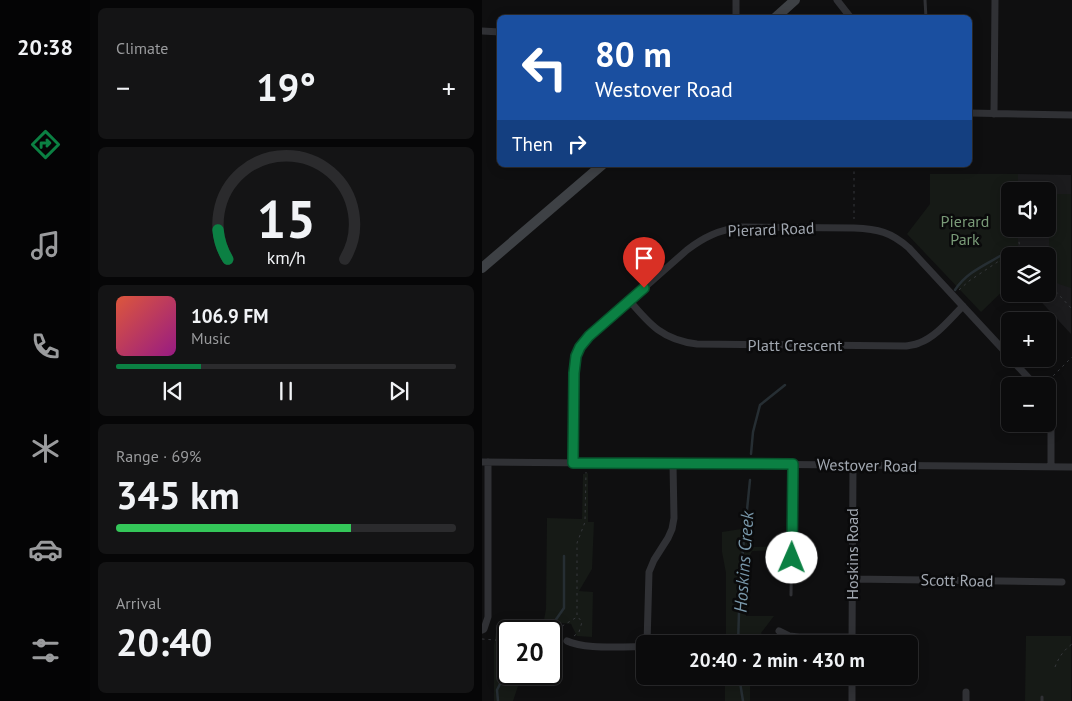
<!DOCTYPE html>
<meta charset="utf-8">
<style>
:root{--surface:#0b0b0c;--page:#141415;--text:#f1f3f6;--muted:#9a9b9d;--line:#2b2b2d;--accent:#0b8043}
body{margin:0;font-family:"PT Sans",sans-serif;background:var(--page);color:var(--text);height:100vh;display:flex;flex-direction:column;font-size:19px;white-space:nowrap}
*{box-sizing:border-box;margin:0}
p{font-size:16px;color:var(--muted)}
.icon{flex:none;width:28px;height:28px;fill:none;stroke:currentColor;stroke-width:2;stroke-linecap:round;stroke-linejoin:round}
.map{position:relative;flex:1;overflow:hidden}
.sheet{display:flex;flex-direction:column;gap:8px;padding:8px;background:#060607;width:392px}
.sheet>*{flex:none}
.guide{position:absolute;left:15px;top:15px;width:475px;height:152px;border-radius:8px;box-shadow:0 2px 12px #0003,0 0 0 1px var(--line);background:#1a4fa0;color:#fff;overflow:hidden}
.fabs{position:absolute;left:519px;top:182px;display:grid;gap:10px}
.fabs a{display:grid;place-items:center;width:55px;height:55px;border-radius:8px;background:var(--surface);box-shadow:0 2px 12px #0003,0 0 0 1px var(--line);font-size:25px}
.speed{position:absolute;left:15px;top:620px;display:flex;gap:10px;font-size:25px;font-weight:700;text-align:center}
.speed>*{display:grid;place-content:center;width:65px;height:65px;border-radius:50%;background:var(--surface);box-shadow:0 2px 12px #0003,0 0 0 1px var(--line);line-height:1}
.speed .limit{border:2px solid #111;border-radius:8px;background:#fff;color:#111}
.pin{position:absolute;display:grid;place-items:center;width:42px;height:42px;color:#fff;margin:-51px -21px;border-radius:50% 50% 50% 0;rotate:-45deg;box-shadow:0 0 5px #0007}
.pin .icon{rotate:45deg}
.me{position:absolute;width:55px;margin:-28px;rotate:1deg;stroke-linejoin:round;filter:drop-shadow(0 0 4px #0008)}
.turn{display:flex;align-items:center;gap:18px;height:105px;padding:0 15px;font-size:22px}
.turn .icon{width:65px;height:65px;stroke-width:2.5}
.turn b{display:block;font-size:35px;line-height:42px}
.then{display:flex;align-items:center;height:48px;padding:0 15px;background:#0003;gap:10px;font-size:19px}
.big{font-size:38px;font-weight:700;line-height:1.1}
.sheet .card{flex:1;display:flex;flex-direction:column;justify-content:center;gap:8px;min-width:0;padding:0 18px;border-radius:8px;background:var(--page)}
.sheet .dial{align-items:center;gap:0}
.dial svg{height:130px;overflow:visible;fill:none;stroke:var(--line);stroke-width:7;stroke-linecap:round;text-anchor:middle}
.dial text{fill:var(--text);stroke:none}
.song{display:flex;align-items:center;gap:15px}
.cover{width:60px;height:60px;border-radius:8px;background:linear-gradient(135deg,hsl(10 70% 55%),hsl(310 70% 35%))}
.played{height:5px;border-radius:2px;background:linear-gradient(90deg,var(--accent) 25%,var(--line) 25%)}
.keys{display:flex;justify-content:space-around;direction:ltr}
.heat{display:flex;justify-content:space-between;align-items:center;font-size:28px;direction:ltr}
.charge{height:8px;border-radius:4px;background:linear-gradient(90deg,#34c759 69%,var(--line) 0)}
.trip{position:absolute;left:154px;top:635px;width:282px;height:50px;border-radius:8px;background:var(--surface);box-shadow:0 2px 12px #0003,0 0 0 1px var(--line);font-weight:700;line-height:50px;text-align:center}
main{display:flex;flex:1;min-height:0}
.tabs{display:flex;flex-direction:column;width:90px;justify-content:space-around;align-items:center;background:#040405;color:var(--muted)}
.tabs .icon{width:35px;height:35px}
.tabs .current{color:var(--accent)}
.tabs b{font-size:22px;color:var(--text)}
.map>svg:first-child{display:block}
</style>
<main>
<nav class="tabs">
<b>20:38</b>
<svg class="icon current" aria-label="directions" viewBox="0 0 24 24"><path d="M12 3l9 9-9 9-9-9zM9 14v-3h6M13 9l2 2-2 2"/></svg>
<svg class="icon" aria-label="music" viewBox="0 0 24 24"><path d="M9 18V5l10-2v13"/><circle cx="6" cy="18" r="3"/><circle cx="16" cy="16" r="3"/></svg>
<svg class="icon" aria-label="phone" viewBox="0 0 24 24"><path d="M5 4h4l2 5-3 2q2 4 5 5l2-3 5 2v4C11 20 4 13 5 4z"/></svg>
<svg class="icon" aria-label="climate" viewBox="0 0 24 24"><path d="M12 3v18M4 7l16 10M4 17L20 7"/></svg>
<svg class="icon" aria-label="car" viewBox="0 0 24 24"><path d="M5 17H2v-5l4-1 3-4h7l3 4 3 1v5h-3M9 17h6M6 11h13"/><circle cx="7" cy="17" r="2"/><circle cx="17" cy="17" r="2"/></svg>
<svg class="icon" aria-label="filters" viewBox="0 0 24 24"><path d="M4 7h16M4 17h16"/><circle cx="9" cy="7" r="2"/><circle cx="15" cy="17" r="2"/></svg>
</nav>
<section class="sheet">
<div class="card"><p>Climate</p>
<div class="heat"><a>−</a><b class="big">19°</b><a>+</a></div>
</div>
<div class="card dial"><svg viewBox="0 0 100 80">
<path d="M14 69A42 42 0 1 1 86 69"/>
<path d="M14 69A42 42 0 0 1 8 51" stroke="#0b8043"/>
<text x="50" y="56" font-size="32" font-weight="700">15</text>
<text x="50" y="72" font-size="11">km/h</text>
</svg></div>
<div class="card">
<div class="song"><i class="cover"></i><div><b>106.9 FM</b><p>Music</p></div></div>
<div class="played"></div>
<div class="keys"><svg class="icon" aria-label="previous" viewBox="0 0 24 24"><path d="M18 5L8 12l10 7zM5 5v14"/></svg><svg class="icon" aria-label="pause" viewBox="0 0 24 24"><path d="M8 5v14M16 5v14"/></svg><svg class="icon" aria-label="next" viewBox="0 0 24 24"><path d="M6 5l10 7-10 7zM19 5v14"/></svg></div>
</div>
<div class="card"><p>Range · 69%</p><b class="big">345 km</b><div class="charge"></div></div>
<div class="card"><p>Arrival</p><b class="big">20:40</b></div>
</section>
<div class="map">
<svg width="590" height="701" viewBox="0 0 590 701">
<rect width="100%" height="100%" fill="#0f0f10"/>
<path fill="#1b1b1d" d="M536,174L589,175V334L552,294H565V256H536V229H565V191H536Z"/>
<path fill="#161a16" d="M448,174H536V191H528V229H536V256H528L527,285L499,312L425,234L448,204Z
M569,194H589V288L577,284L568,278L566,198Z
M106,473V522H112L110,569L97,591L111,592L110,637L95,636L89,624L79,623L69,636V631H60L64,609L65,518L100,519L101,474Z
M266,528H270V547L307,546L306,550L270,551L265,562L264,616H292L279,633L285,641L280,644H244V573L240,552V532Z
M14,631H26V674H40L31,701H12V645Z
M544,636H589V701H543Z
M243,676H268V701H243Z"/>
<g fill="none" stroke-linecap="round" stroke-linejoin="round">
<path stroke="#262e33" stroke-width="2.5" d="M473,290C484,273 501,266 518,256
M269,454L271,432L278,405L303,385
M66,631L82,608V556
M256,644L258,580L268,480
M257,676L261,701
M16,701L15,690L26,668"/>
<path stroke="#36383c" stroke-width="1" stroke-dasharray="2.5 4" stroke-linecap="butt" d="M372,165V219
M565,223H567
M539,229L537,243L542,256
M518,261L523,269L522,278
M565,282L590,309
M477,290L487,281L517,261L528,263
M562,385L590,357
M69,633L95,617V543L103,522L104,472
M92,636L97,632L100,622L96,617
M0,639L26,641
M262,644L290,634
M573,667C577,657 581,651 590,644"/>
<path stroke="#303135" stroke-width="3" d="M443,0L444,18
M309,595L311,466
M560,697V701"/>
<path stroke="#303135" stroke-width="7" d="M355,0L369,18
M254,18V0
M0,31L18,32
M488,113L590,115
M512,114L513,0
M147,300C168,325 181,340 215,344L424,346C428,345 433,345 437,343C454,337 468,319 481,306
M529,359L554,386
M565,400L568,411L569,418V467
M0,462L590,467
M91,463L92,373L94,356L98,347L102,341L205,250C222,237 237,230 258,227L372,228C396,229 409,232 427,248L528,357
M370,579L580,582
M0,630L2,629L6,617V462
M297,631L307,636L317,637H370
M85,641C104,650 140,646 162,647
M165,644L167,572L172,560L186,538L190,529L192,518L191,464
M223,644L228,642
M370,644L371,465
M370,676V701
M484,692V701"/>
<path stroke="#3e4145" stroke-width="10" d="M293,18L313,0
M0,268L120,165"/>
</g>
<g fill="none" stroke-linecap="round" stroke-linejoin="round">
<g stroke="#07532c" stroke-width="12">
<path id="route" d="M162,288L107,336L98,347L94,356L92,373L91,463L311,464L310,558"/>
</g>
<use href="#route" stroke="#0b8043" stroke-width="9"/>
</g>
<g text-anchor="middle" stroke-width="5" stroke-linejoin="round" paint-order="stroke">
<g font-size="16" fill="#7a9b78" stroke="#0a0a0b">
<text x="483" y="227">Pierard<tspan x="483" dy="18">Park</tspan></text>
</g>
<g font-size="16" fill="#a1a7b0" stroke="#0a0a0b">
<text transform="translate(289 229) rotate(-2)" y="6">Pierard Road</text>
<text x="313" y="351">Platt Crescent</text>
<text transform="translate(385 465) rotate(1)" y="6">Westover Road</text>
<text transform="translate(370 554) rotate(-90)" y="6">Hoskins Road</text>
<text transform="translate(475 580) rotate(1)" y="6">Scott Road</text>
</g>
<g font-size="18" font-style="italic" fill="#7998ab" stroke="#0a0a0b">
<text transform="translate(262 562) rotate(-86)" y="6">Hoskins Creek</text>
</g>
</g>
</svg>
<div class="fabs">
<a><svg class="icon" aria-label="sound" viewBox="0 0 24 24"><path d="M4 9h4l5-4v14l-5-4H4zM17 9q2 3 0 6"/></svg></a>
<a><svg class="icon" aria-label="layers" viewBox="0 0 24 24"><path d="M12 4l9 5-9 5-9-5zM3 14l9 5 9-5"/></svg></a>
<a>+</a>
<a>−</a>
</div>
<div class="speed"><div class="limit">20</div></div>
<div class="pin" style="left:162px;top:288px;background:#d93025"><svg class="icon" aria-label="arrive" viewBox="0 0 24 24"><path d="M6 21V4h12l-3 4 3 4H6"/></svg></div>
<svg class="me" style="left:310px;top:558px" viewBox="-20 -20 40 40"><circle r="19" fill="#fff"/><path d="M0-13L10 11 0 6-10 11z" fill="#0b8043"/></svg>
<div class="trip">20:40 · 2 min · 430 m</div>
<div class="guide">
<div class="turn"><svg class="icon" aria-label="left" viewBox="0 0 24 24"><path d="M17 20v-9H6M10 6l-5 5 5 5"/></svg><div><b>80 m</b>Westover Road</div></div>
<div class="then">Then<svg class="icon" aria-label="right" viewBox="0 0 24 24"><path d="M7 20v-9h11M14 6l5 5-5 5"/></svg></div>
</div>
</div>
</main>
